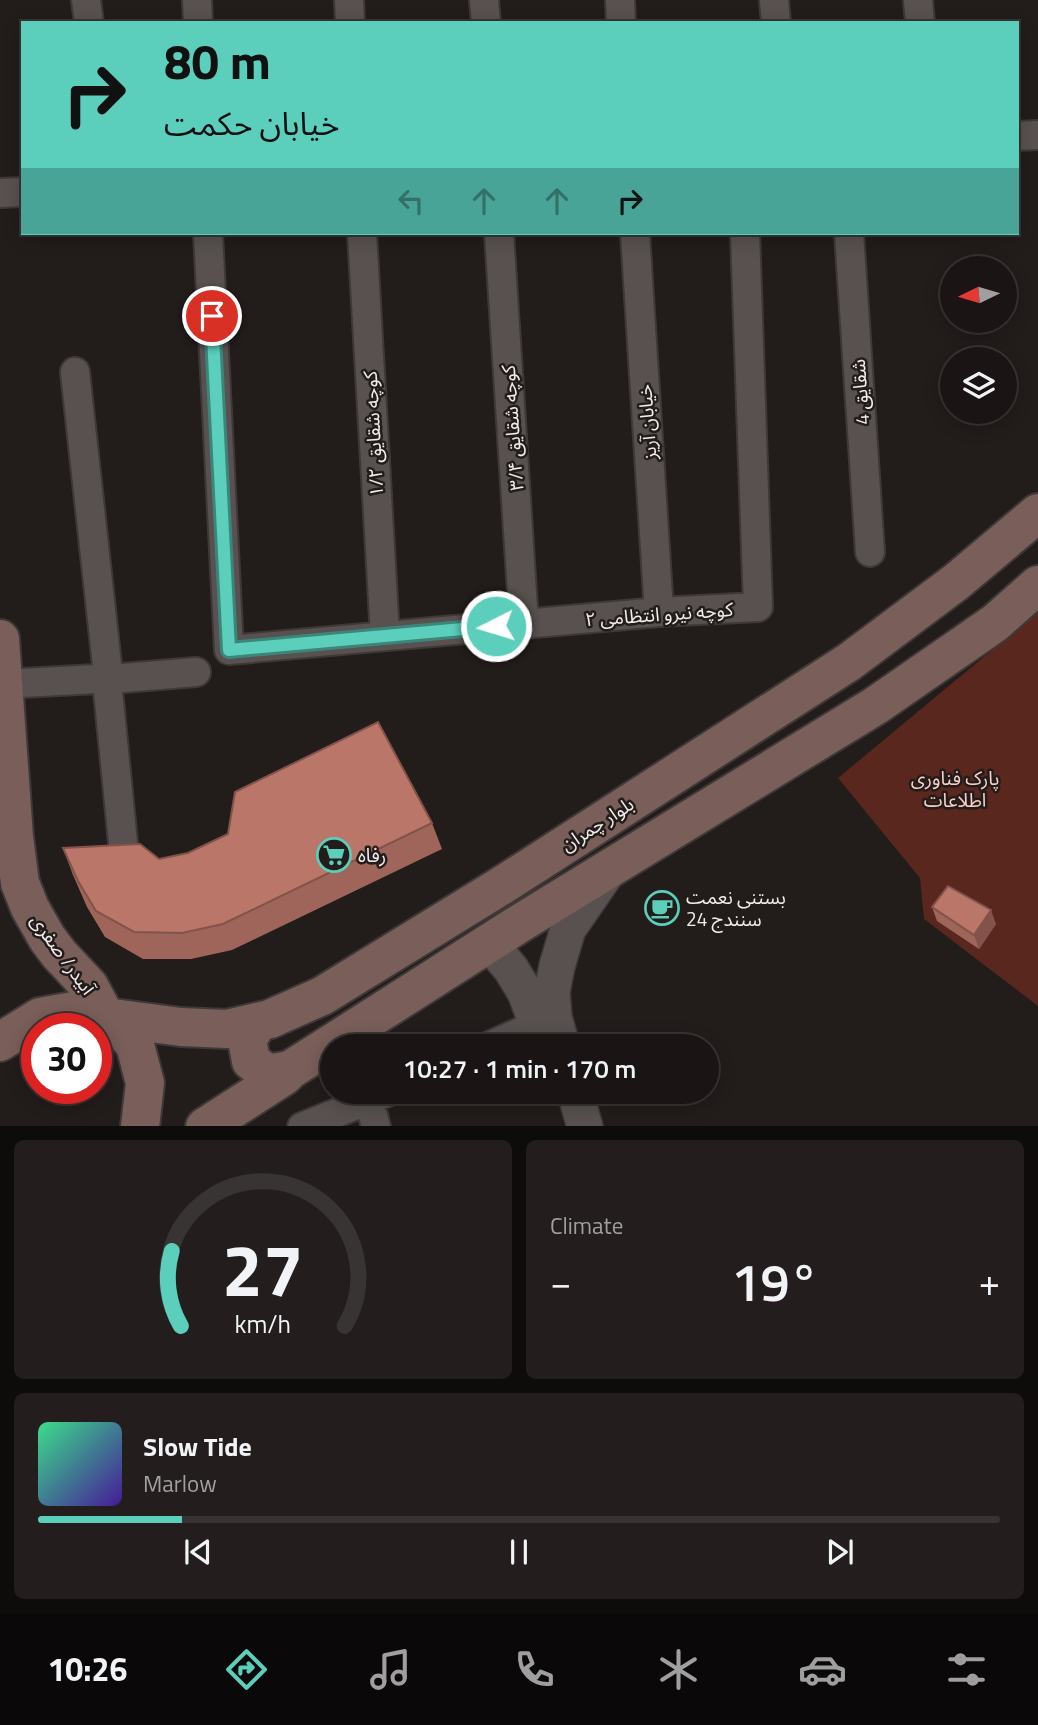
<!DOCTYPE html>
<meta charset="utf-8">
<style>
:root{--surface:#1a1514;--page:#231e1d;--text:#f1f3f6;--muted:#9f9fa0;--line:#383434;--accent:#5bcebc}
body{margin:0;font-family:"Titillium Web","Noto Sans Arabic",sans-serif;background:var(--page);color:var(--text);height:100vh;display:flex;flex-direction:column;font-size:26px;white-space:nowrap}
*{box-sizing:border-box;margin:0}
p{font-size:23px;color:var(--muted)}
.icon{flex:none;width:38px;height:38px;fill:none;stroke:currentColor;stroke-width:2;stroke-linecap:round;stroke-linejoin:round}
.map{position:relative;height:1126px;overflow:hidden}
.side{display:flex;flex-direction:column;gap:14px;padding:14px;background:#0e0c0b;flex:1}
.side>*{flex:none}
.hud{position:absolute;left:21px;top:21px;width:998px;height:214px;border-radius:0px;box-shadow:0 4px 18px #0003,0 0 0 2px var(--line);background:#5bcebc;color:#111;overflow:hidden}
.needle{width:46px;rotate:265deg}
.tools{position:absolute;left:940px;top:256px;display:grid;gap:14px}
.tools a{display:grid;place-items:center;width:77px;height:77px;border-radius:50%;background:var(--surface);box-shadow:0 4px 18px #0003,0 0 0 2px var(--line);font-size:35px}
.speed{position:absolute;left:21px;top:1013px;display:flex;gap:14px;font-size:35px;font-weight:700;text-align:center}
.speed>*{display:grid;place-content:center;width:91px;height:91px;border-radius:50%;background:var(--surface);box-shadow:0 4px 18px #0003,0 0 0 2px var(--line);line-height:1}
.speed .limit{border:10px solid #d22;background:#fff;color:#111}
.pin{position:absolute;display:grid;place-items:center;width:60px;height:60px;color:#fff;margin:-30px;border:4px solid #fff;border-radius:50%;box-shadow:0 2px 7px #0007}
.me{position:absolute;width:77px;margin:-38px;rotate:265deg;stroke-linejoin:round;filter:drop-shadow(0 0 5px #0008)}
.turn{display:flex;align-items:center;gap:24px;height:147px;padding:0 28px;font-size:32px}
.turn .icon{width:91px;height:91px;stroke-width:2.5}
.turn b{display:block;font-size:49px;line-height:60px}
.lanes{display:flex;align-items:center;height:66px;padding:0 28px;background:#0003;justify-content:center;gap:35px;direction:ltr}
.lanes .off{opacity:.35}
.big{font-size:52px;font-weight:600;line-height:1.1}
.side .tile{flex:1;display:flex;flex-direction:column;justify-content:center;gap:10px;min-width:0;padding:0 24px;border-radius:10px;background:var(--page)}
.side .dial{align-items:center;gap:0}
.dial svg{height:182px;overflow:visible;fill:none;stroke:var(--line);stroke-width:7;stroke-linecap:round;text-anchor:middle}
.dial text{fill:var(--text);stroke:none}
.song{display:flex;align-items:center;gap:21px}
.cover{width:84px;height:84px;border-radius:10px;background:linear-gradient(135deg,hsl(150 70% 55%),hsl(260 70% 35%))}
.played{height:7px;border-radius:4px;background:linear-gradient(90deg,var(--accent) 15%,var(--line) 15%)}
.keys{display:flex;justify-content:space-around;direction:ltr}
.heat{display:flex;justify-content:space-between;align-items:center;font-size:38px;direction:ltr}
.side .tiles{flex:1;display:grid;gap:14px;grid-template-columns:1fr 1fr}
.tile:last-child{grid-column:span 2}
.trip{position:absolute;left:320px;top:1034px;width:399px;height:70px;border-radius:35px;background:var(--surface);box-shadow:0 4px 18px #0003,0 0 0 2px var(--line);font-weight:600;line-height:70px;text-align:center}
.tab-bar{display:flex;height:112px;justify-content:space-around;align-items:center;background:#0a0808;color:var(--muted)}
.tab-bar .icon{width:49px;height:49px}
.tab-bar .current{color:var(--accent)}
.tab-bar b{font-size:32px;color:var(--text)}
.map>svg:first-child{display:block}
</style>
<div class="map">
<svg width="1038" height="1127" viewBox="0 0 1038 1127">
<rect width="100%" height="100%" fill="#221c1b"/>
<path fill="#5a271e" d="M1038,612V1006L924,919L920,878L838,778Z"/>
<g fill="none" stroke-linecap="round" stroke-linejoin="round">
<g stroke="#3e3938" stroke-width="32">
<path id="minor" d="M86,0L89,23
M197,0L198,23
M349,0L350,23
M484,0L486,23
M620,0L621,23
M774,0L776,23
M918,0L920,23
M1017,136L1038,135
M0,193L23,192
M208,233L229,650L659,612L758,607L745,233
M362,233L385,636
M499,233L524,624
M635,233L659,612
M849,233L870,552
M75,372L107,665
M123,678L196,672
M3,684L97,679
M108,691L123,843
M489,1046L554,1017
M369,1100L376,1127
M302,1127L388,1092"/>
</g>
<g stroke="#3e3938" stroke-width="38">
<path id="tertiary" d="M489,943L511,969L525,992L544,1043
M562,1046L554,1017L552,992L557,966L568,929L610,868
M575,1092L585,1127"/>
</g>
<g stroke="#3e3938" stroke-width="42">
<path id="secondary" d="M0,639L14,837L20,883L30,908L47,938L59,954L89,986L105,1016
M113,1018L181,1027L227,1029L270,1019L322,996L501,886L849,662L956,582L1038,513
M258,1022L247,1040L251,1061L268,1074L290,1070
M0,1042L40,1017L79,1010L113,1018L135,1045L145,1083L140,1127
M205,1127L284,1076L290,1070L522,922L875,706L995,623L1038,585"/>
</g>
<use href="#minor" stroke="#58514f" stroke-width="28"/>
<use href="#tertiary" stroke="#58514f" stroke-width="35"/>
<use href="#secondary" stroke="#795e59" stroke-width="38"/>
</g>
<path fill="#a0655a" d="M432,823L442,849L232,950L191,959H143L105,937L87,907L73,875L63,848L159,859L188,853Z
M932,907L996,924L979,949L937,921Z"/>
<path fill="#82534a" d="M991,910L996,924L979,949L974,935Z"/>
<path fill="#ba7669" stroke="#82534a" stroke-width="2" d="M378,722L432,823L223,924L182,933L134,932L96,911L78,881L63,848L140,844L159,859L188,853L228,834L235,792Z
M948,886L991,910L974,935L932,907Z"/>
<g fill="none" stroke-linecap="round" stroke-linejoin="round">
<g stroke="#3b867a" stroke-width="18">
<path id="route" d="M212,316L229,650L496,626"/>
</g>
<use href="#route" stroke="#5bcebc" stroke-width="12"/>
</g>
<defs>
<g id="supermarket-ring" transform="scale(1.75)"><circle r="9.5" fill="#221c1b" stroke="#5bcebc" stroke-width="1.5"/><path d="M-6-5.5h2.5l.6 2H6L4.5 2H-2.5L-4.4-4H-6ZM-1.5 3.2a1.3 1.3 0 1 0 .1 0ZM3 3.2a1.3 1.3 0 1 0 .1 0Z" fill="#5bcebc"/></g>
<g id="cafe-ring" transform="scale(1.75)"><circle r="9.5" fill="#221c1b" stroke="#5bcebc" stroke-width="1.5"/><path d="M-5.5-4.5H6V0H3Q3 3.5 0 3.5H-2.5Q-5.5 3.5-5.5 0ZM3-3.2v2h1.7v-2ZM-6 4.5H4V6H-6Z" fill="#5bcebc"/></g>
</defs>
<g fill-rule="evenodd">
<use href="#supermarket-ring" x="334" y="855"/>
<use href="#cafe-ring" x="662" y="908"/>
</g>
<g text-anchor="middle" stroke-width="5" stroke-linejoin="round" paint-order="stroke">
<g font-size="19" fill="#f1eceb" stroke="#221c1b">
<text transform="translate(860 392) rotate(-94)" y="7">شقایق 4</text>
<text transform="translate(647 422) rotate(-94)" y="7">خیابان آریز</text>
<text transform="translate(512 428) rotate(-94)" y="7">کوچه شقایق ۳/۴</text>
<text transform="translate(373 434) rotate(-93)" y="7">کوچه شقایق ۱/۲</text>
<text transform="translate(659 614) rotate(-4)" y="7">کوچه نیرو انتظامی ۲</text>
<text transform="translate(597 824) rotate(-33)" y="7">بلوار چمران</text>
<text transform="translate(63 954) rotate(54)" y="7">آبیدر/ صفری</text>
</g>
<g font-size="19" fill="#f9d0c8" stroke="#221c1b">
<text x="955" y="785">پارک فناوری<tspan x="955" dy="22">اطلاعات</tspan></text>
</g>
<g font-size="19" fill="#f1eceb" stroke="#221c1b" text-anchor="start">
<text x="358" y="862">رفاه</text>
<text x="686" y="904">بستنی نعمت<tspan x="686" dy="22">سنندج 24</tspan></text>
</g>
</g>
</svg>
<div class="tools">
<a><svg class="needle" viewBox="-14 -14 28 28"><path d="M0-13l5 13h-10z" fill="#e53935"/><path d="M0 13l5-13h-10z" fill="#9f9fa0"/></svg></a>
<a><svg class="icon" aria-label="layers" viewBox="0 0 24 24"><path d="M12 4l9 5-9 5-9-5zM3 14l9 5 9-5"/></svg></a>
</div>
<div class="speed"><div class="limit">30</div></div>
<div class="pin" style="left:212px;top:316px;background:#d93025"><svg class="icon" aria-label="arrive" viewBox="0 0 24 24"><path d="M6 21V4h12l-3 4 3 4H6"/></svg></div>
<svg class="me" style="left:496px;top:626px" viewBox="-20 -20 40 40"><circle r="17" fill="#5bcebc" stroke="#fff" stroke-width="3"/><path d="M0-11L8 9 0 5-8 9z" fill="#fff"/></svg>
<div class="trip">10:27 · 1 min · 170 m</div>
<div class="hud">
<div class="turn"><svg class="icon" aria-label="right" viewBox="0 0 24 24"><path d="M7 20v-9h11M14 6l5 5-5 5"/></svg><div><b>80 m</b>خیابان حکمت</div></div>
<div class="lanes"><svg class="icon off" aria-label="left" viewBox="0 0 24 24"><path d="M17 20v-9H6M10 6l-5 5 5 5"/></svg><svg class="icon off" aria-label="ahead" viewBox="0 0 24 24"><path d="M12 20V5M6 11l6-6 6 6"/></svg><svg class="icon off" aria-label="ahead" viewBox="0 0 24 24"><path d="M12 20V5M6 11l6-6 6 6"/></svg><svg class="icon" aria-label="right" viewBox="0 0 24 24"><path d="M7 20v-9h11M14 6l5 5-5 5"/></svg></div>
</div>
</div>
<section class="side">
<div class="tiles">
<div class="tile dial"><svg viewBox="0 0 100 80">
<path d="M14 69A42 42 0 1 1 86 69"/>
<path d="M14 69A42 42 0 0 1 10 36" stroke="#5bcebc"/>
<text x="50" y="56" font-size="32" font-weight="700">27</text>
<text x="50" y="72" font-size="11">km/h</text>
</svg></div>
<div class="tile"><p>Climate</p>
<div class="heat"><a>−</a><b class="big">19°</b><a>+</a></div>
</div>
<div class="tile">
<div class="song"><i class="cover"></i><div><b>Slow Tide</b><p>Marlow</p></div></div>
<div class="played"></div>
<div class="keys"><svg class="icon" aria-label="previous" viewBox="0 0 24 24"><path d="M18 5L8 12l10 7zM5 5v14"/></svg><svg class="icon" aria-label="pause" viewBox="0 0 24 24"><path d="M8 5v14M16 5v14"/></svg><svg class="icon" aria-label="next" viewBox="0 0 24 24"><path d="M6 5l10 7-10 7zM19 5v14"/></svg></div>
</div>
</div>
</section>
<nav class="tab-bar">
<b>10:26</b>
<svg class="icon current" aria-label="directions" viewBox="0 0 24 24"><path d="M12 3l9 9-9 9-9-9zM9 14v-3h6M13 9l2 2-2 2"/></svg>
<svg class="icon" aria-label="music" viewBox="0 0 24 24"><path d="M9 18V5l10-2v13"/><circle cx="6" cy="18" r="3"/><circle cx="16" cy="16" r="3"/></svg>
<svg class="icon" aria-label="phone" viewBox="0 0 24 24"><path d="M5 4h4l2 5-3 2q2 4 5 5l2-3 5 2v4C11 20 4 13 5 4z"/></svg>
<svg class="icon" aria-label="climate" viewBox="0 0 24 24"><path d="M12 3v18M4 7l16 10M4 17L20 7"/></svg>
<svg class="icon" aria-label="car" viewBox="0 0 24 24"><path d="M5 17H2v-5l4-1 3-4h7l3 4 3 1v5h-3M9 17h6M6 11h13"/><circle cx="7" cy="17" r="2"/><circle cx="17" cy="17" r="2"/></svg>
<svg class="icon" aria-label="filters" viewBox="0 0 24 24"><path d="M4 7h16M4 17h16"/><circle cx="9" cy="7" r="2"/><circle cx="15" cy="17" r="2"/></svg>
</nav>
